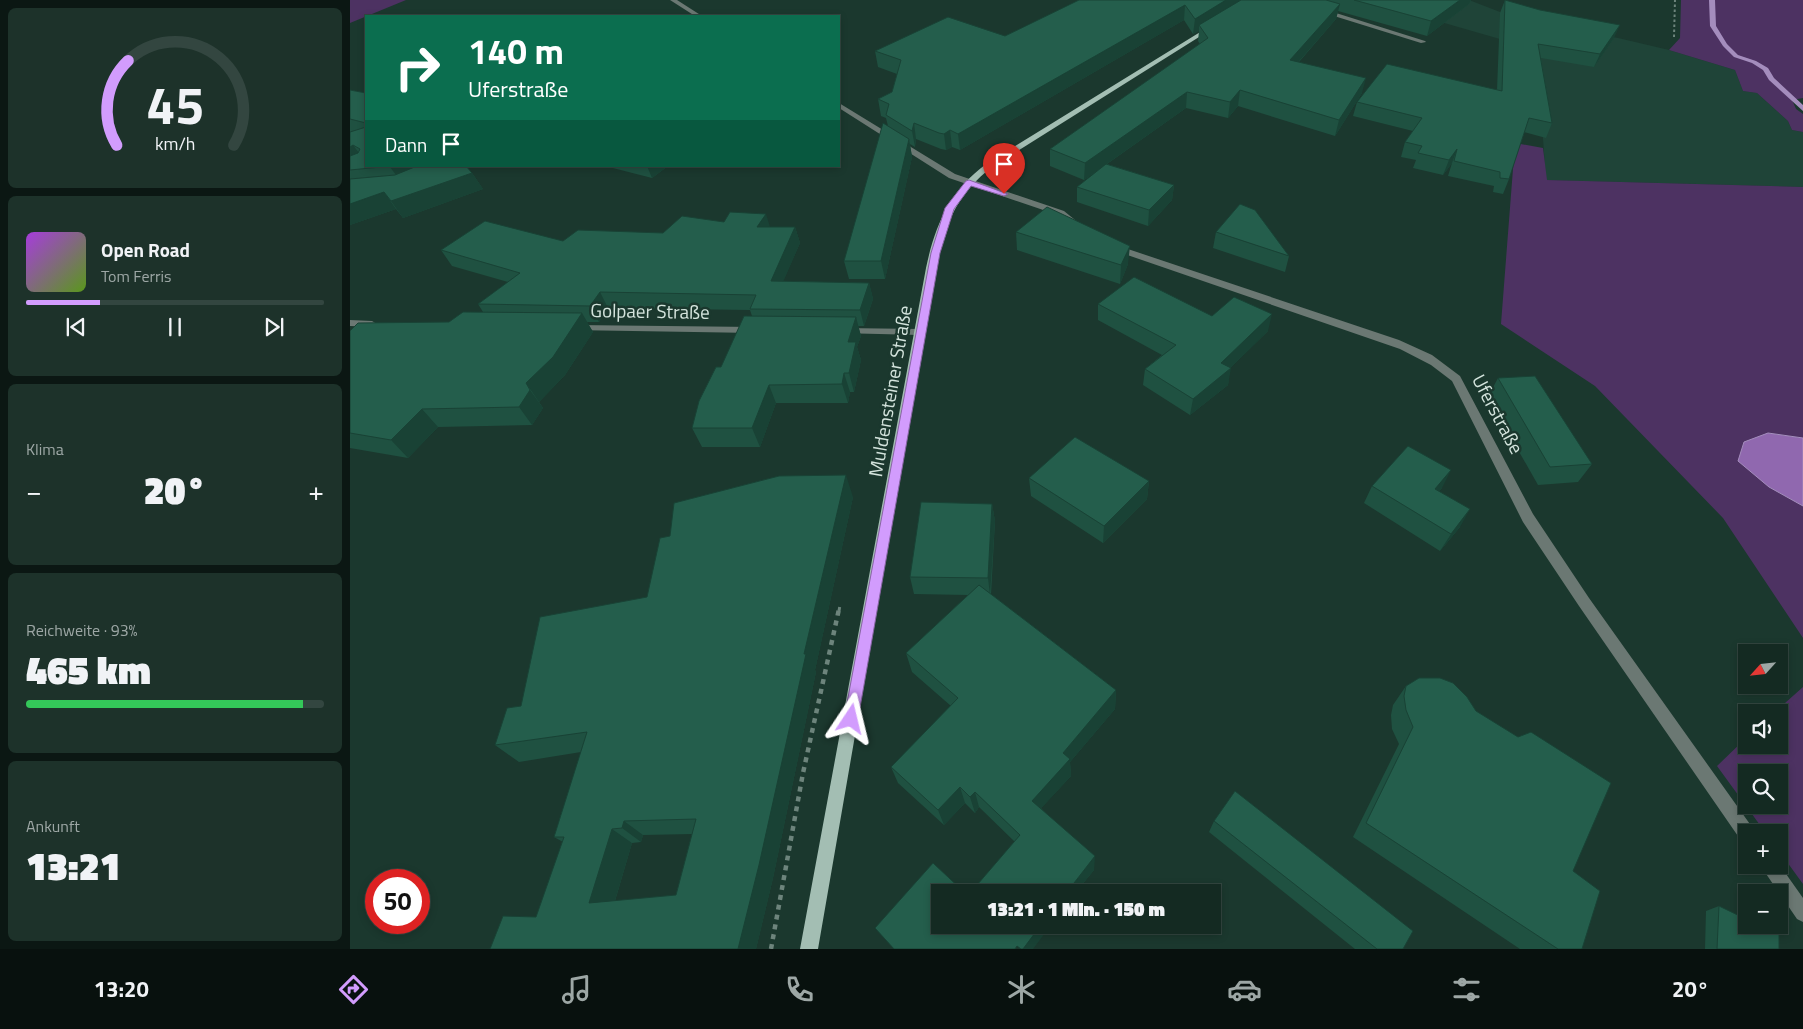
<!DOCTYPE html>
<html lang="de">
<meta charset="utf-8">
<style>
:root{--surface:#142a22;--page:#1d322a;--text:#f1f3f6;--muted:#9da7a5;--line:#334640;--accent:#d29cfd}
body{margin:0;font-family:"Titillium Web",sans-serif;background:var(--page);color:var(--text);height:100vh;display:flex;flex-direction:column;font-size:19px;white-space:nowrap}
*{box-sizing:border-box;margin:0}
p{font-size:16px;color:var(--muted)}
.icon{flex:none;width:28px;height:28px;fill:none;stroke:currentColor;stroke-width:2;stroke-linecap:round;stroke-linejoin:round}
.map{position:relative;flex:1;overflow:hidden}
.side{display:flex;flex-direction:column;gap:8px;padding:8px;background:#0b1713;width:350px}
.side>*{flex:none}
.guide{position:absolute;left:15px;top:15px;width:475px;height:152px;border-radius:0px;box-shadow:0 2px 8px #0003,0 0 0 1px var(--line);background:#0b6e4f;color:#fff;overflow:hidden}
.needle{width:32px;rotate:243deg}
.controls{position:absolute;left:1388px;top:644px;display:grid;gap:10px}
.controls a{display:grid;place-items:center;width:50px;height:50px;border-radius:0px;background:var(--surface);box-shadow:0 2px 8px #0003,0 0 0 1px var(--line);font-size:25px}
.speed{position:absolute;left:15px;top:869px;display:flex;gap:10px;font-size:25px;font-weight:700;text-align:center}
.speed>*{display:grid;place-content:center;width:65px;height:65px;border-radius:50%;background:var(--surface);box-shadow:0 2px 8px #0003,0 0 0 1px var(--line);line-height:1}
.speed .limit{border:8px solid #d22;background:#fff;color:#111}
.pin{position:absolute;display:grid;place-items:center;width:42px;height:42px;color:#fff;margin:-51px -21px;border-radius:50% 50% 50% 0;rotate:-45deg;box-shadow:0 0 5px #0007}
.pin .icon{rotate:45deg}
.me{position:absolute;width:55px;margin:-28px;rotate:10deg;stroke-linejoin:round;filter:drop-shadow(0 0 4px #0008)}
.turn{display:flex;align-items:center;gap:18px;height:105px;padding:0 20px;font-size:22px}
.turn .icon{width:65px;height:65px;stroke-width:2.5}
.turn b{display:block;font-size:35px;line-height:42px}
.then{display:flex;align-items:center;height:48px;padding:0 20px;background:#0003;gap:10px;font-size:19px}
.big{font-size:38px;font-weight:800;line-height:1.1}
.side .widget{flex:1;display:flex;flex-direction:column;justify-content:center;gap:8px;min-width:0;padding:0 18px;border-radius:8px;background:var(--page)}
.side .dial{align-items:center;gap:0}
.dial svg{height:130px;overflow:visible;fill:none;stroke:var(--line);stroke-width:7;stroke-linecap:round;text-anchor:middle}
.dial text{fill:var(--text);stroke:none}
.song{display:flex;align-items:center;gap:15px}
.cover{width:60px;height:60px;border-radius:8px;background:linear-gradient(135deg,hsl(280 70% 55%),hsl(90 70% 35%))}
.played{height:5px;border-radius:2px;background:linear-gradient(90deg,var(--accent) 25%,var(--line) 25%)}
.keys{display:flex;justify-content:space-around;direction:ltr}
.heat{display:flex;justify-content:space-between;align-items:center;font-size:28px;direction:ltr}
.charge{height:8px;border-radius:4px;background:linear-gradient(90deg,#34c759 93%,var(--line) 0)}
.trip{position:absolute;left:581px;top:884px;width:290px;height:50px;border-radius:0px;background:var(--surface);box-shadow:0 2px 8px #0003,0 0 0 1px var(--line);font-weight:800;line-height:50px;text-align:center}
.dock{display:flex;height:80px;justify-content:space-around;align-items:center;background:#08110e;color:var(--muted)}
.dock .icon{width:35px;height:35px}
.dock .on{color:var(--accent)}
.dock b{font-size:22px;color:var(--text)}
main{display:flex;flex:1;min-height:0}
.map>svg:first-child{display:block}
</style>
<main>
<section class="side">
<div class="widget dial"><svg viewBox="0 0 100 80">
<path d="M14 69A42 42 0 1 1 86 69"/>
<path d="M14 69A42 42 0 0 1 21 17" stroke="#d29cfd"/>
<text x="50" y="56" font-size="32" font-weight="700">45</text>
<text x="50" y="72" font-size="11">km/h</text>
</svg></div>
<div class="widget">
<div class="song"><i class="cover"></i><div><b>Open Road</b><p>Tom Ferris</p></div></div>
<div class="played"></div>
<div class="keys"><svg class="icon" aria-label="previous" viewBox="0 0 24 24"><path d="M18 5L8 12l10 7zM5 5v14"/></svg><svg class="icon" aria-label="pause" viewBox="0 0 24 24"><path d="M8 5v14M16 5v14"/></svg><svg class="icon" aria-label="next" viewBox="0 0 24 24"><path d="M6 5l10 7-10 7zM19 5v14"/></svg></div>
</div>
<div class="widget"><p>Klima</p>
<div class="heat"><a>−</a><b class="big">20°</b><a>+</a></div>
</div>
<div class="widget"><p>Reichweite · 93%</p><b class="big">465 km</b><div class="charge"></div></div>
<div class="widget"><p>Ankunft</p><b class="big">13:21</b></div>
</section>
<div class="map">
<svg width="1453" height="949" viewBox="0 0 1453 949">
<rect width="100%" height="100%" fill="#1b382e"/>
<path fill="#1f4438" d="M1119,0L1176,22L1179,21L1268,38L1319,50L1385,70L1393,91L1407,93L1438,121L1442,130L1453,132V187L1196,180L1190,98L1181,48L1077,18Z"/>
<path fill="#4d3262" fill-rule="evenodd" d="M0,0H56L0,23Z
M1331,0H1453V98L1442,100L1446,109L1453,114V132L1442,130L1438,121L1407,93L1393,91L1385,70L1319,50L1330,38Z
M1165,143L1193,148L1197,180L1453,187V438L1418,433L1419,487L1453,506V638L1373,518L1245,386L1151,324Z
M1453,687V884L1429,851V832H1415L1367,766L1396,738V745H1429V712H1425ZM1396,772H1429V805H1396Z"/>
<path fill="#9068af" stroke="#a48dbd" d="M1418,433L1453,438V506L1419,487L1388,461L1394,442Z"/>
<g fill="none" stroke-linecap="round" stroke-linejoin="round">
<path fill="#a48dbd" fill-rule="evenodd" d="M1359,0H1365L1366,26L1377,44L1388,55L1406,61L1418,68L1424,78L1453,105V111L1419,80L1413,70L1402,63L1384,57L1373,46L1360,26Z"/>
<path stroke="#6d847c" stroke-width="2" stroke-dasharray="2.5 2.5" stroke-linecap="butt" d="M1324,37L1325,0"/>
<path stroke="#6d847c" stroke-width="3" stroke-dasharray="4 4" stroke-linecap="butt" d="M489,611L490,605"/>
<path stroke="#6d847c" stroke-width="4.5" stroke-dasharray="5 5" stroke-linecap="butt" d="M421,949L453,773L489,609"/>
<path fill="#6b7873" fill-rule="evenodd" d="M320,0H327L352,16H345Z
M970,8L1075,41L1076,42L1071,43L968,11L967,10Z
M489,103L605,174L714,211L730,224L728,226H722L708,215L599,178L489,108Z
M763,244L1049,340L1082,355L1110,376L1183,514L1239,598L1402,827L1404,832H1396V841L1390,839L1229,606L1173,522L1102,381L1081,365L1050,349L760,249L758,247Z
M0,320L22,321L27,324L22,327L0,326Z
M225,325L405,327L410,330L405,333L221,330L220,328L221,326Z
M492,328L570,329L575,332L570,335L488,333L487,331L488,329Z
M1429,864L1453,898V922L1447,919L1410,865Z"/>
<path fill="#a3beb3" fill-rule="evenodd" d="M860,26L865,27L642,167C606,195 595,224 586,268L468,949H450L576,268C585,225 600,191 636,164Z"/>
</g>
<path fill="#1f5141" fill-rule="evenodd" d="M729,0H1121L1119,4L1077,36L988,11L986,19L949,62L1012,93L985,136L888,106L878,118L836,108L757,164L824,185L822,200L798,226L727,202V187L750,169L734,180L700,166V149L850,44L848,41L849,31L843,34L834,20L610,150L602,147L596,150L591,149L566,139L565,147L560,144L562,157L535,279H499L494,261L538,126L536,118L531,116L528,99L542,92L547,74L528,67L525,51L655,36Z
M1155,0L1264,38L1244,67L1191,58L1202,123L1196,138L1174,132L1159,179L1153,194L1143,192L1144,186L1098,176L1102,163L1093,175L1063,168L1066,160L1051,157L1055,142L1063,131L1003,116L1007,102L1147,90L1150,13Z
M0,90L16,93V166H116L122,173L133,189L53,218L46,209L0,225Z
M255,166H318L302,178Z
M374,222L420,227H445L450,243L433,281L519,283L523,299L514,326H508L511,336L507,347L511,360L504,392H500L498,403H426L410,447H352L342,428L371,367L402,316L400,310L258,308L249,322H237L243,332L215,375L189,402L193,408L182,425L88,427L58,458L0,448V331L99,322L133,312L128,304L158,282L102,266L91,250L213,241L313,233Z
M666,232L778,264L770,284L667,250Z
M866,232L939,256L935,272L863,248Z
M748,304L862,316L918,331L880,368L878,385L840,415L793,385L795,369L812,355L748,320Z
M1148,378L1242,464L1228,482L1188,485L1138,397Z
M679,478L799,481L797,499L753,543L681,496Z
M1022,486L1092,488L1089,491L1110,527L1090,551L1014,503Z
M503,497L465,670L466,672L423,878L406,949L186,917L213,842L204,837L231,752L169,762L145,745L171,706L297,597ZM342,834L326,895L265,901L282,843L291,842L293,835Z
M642,504L645,521L641,594L766,690L765,709L720,762L721,776L691,808L744,870L726,892H621L665,842L629,807L625,813L615,803L594,825L548,783L541,767L601,706L562,672L556,653L618,595L564,594L560,577Z
M1056,686L1223,871L1232,949H1170L1003,837L1049,744L1042,729L1041,715L1043,705Z
M864,821L1053,949H1005L859,832Z
M1369,906L1429,949H1355L1356,911Z"/>
<path fill="#194235" d="M876,0H898L849,25V31L843,34L845,19Z
M1110,0H1121L1119,4L1077,36L1081,21Z
M990,4L986,19L937,75L940,60Z
M835,5L834,20L610,150L608,134Z
M1270,25L1264,38L1244,67L1250,54Z
M1016,78L1012,93L985,136L989,120Z
M890,90L888,106L878,118L880,102Z
M837,92L836,108L734,180L735,163Z
M564,123L566,139L565,147L562,131Z
M600,130L602,147L596,150L594,134Z
M559,139L562,157L535,279L531,261Z
M3,145L15,161L0,169V147Z
M1107,149L1102,163L1093,175L1099,160Z
M41,166H95L52,183L40,167Z
M297,166H318L302,178Z
M122,173L133,189L53,218L41,201Z
M824,185L822,200L798,226L799,210Z
M34,192L46,209L0,225V204Z
M416,214L421,230L407,227Z
M445,227L450,243L427,296L421,281Z
M780,246L778,264L770,284L771,265Z
M519,283L523,299L514,326L510,310Z
M250,292L258,308L249,322L240,306Z
M232,313L243,332L215,375L189,402L176,383Z
M922,314L918,331L873,375L881,368L878,385L840,415L843,399L871,363Z
M506,317L511,336L507,347L511,360L504,392L499,373L498,342Z
M494,373L500,392L498,403L492,384Z
M419,385L426,403L410,447L402,428Z
M180,390L193,408L182,425L169,407Z
M72,409L88,427L58,458L41,440Z
M1101,470L1092,488L1076,506L1085,489Z
M496,475L503,497L465,670L466,672L423,878L406,949H388L454,654Z
M799,481L797,499L753,543L754,526Z
M642,504L645,521L640,595L638,578Z
M1120,509L1110,527L1090,551L1101,534Z
M766,690L765,709L720,762L721,776L684,816L682,801L713,753Z
M610,787L615,803L594,825L588,810Z
M625,792L629,807L625,813L620,797Z
M274,821L293,835L291,842L272,828Z
M262,829L282,843L261,914L239,903Z
M745,856L744,870L726,892H717Z
M691,925H701L683,949H673Z"/>
<path fill="#245e4c" stroke="#194235" fill-rule="evenodd" d="M729,0H876L845,19L835,5L608,134L600,130L594,134L589,133L564,123L562,131L536,115L539,104L528,99L542,92L551,60L525,51L598,17L655,36Z
M891,0H976L990,4L940,60L1016,78L989,120L890,90L880,102L837,92L735,163L700,149L858,38L849,25Z
M1004,0H1110L1081,21Z
M1155,0L1190,10L1270,25L1250,54L1188,44L1202,123L1179,118L1159,179L1150,178V172L1104,161L1107,149L1099,160L1068,153L1072,146L1055,142L1072,118L1007,102L1037,64L1152,91Z
M0,90L16,93V123L0,119Z
M533,123L559,139L531,261H494Z
M16,127V166H41L0,170V156L8,153L10,149L3,145L0,147V132Z
M756,164L824,185L799,210L727,187Z
M67,166H116L122,173L41,201L34,192L0,204V179L45,175Z
M890,204L905,210L939,256L866,232Z
M697,207L780,246L771,265L666,232Z
M380,212L416,214L407,227H445L421,281L519,283L510,310L400,309L406,295L250,292L240,306L128,304L170,273L91,250L135,221L213,241L228,230L313,233L332,216L374,222Z
M784,277L862,316L884,297L922,314L871,363L881,368L843,399L795,369L826,345L748,304Z
M113,312L232,313L203,357L176,383L180,390L169,407L72,409L41,440L0,433V331L8,323L99,322Z
M394,316L506,317L498,342H506L499,373H494L492,384L419,385L402,428H342L349,401L366,367H371Z
M1185,376L1242,464L1200,467L1148,378Z
M725,437L799,481L754,526L679,478Z
M1058,446L1101,470L1085,489L1120,509L1101,534L1022,486Z
M496,475L454,654H456L409,865L388,949H140L153,916L186,917L214,837H204L237,732L145,745L157,708L171,706L190,617L297,597L310,538L320,536L324,503L429,476ZM346,819L326,895L239,903L262,829L272,828L274,821Z
M571,502L642,504L638,578L560,577Z
M629,585L766,690L713,753L720,759L682,801L745,856L717,892H621L670,835L625,792L620,797L610,787L588,810L541,767L608,698L556,653Z
M1069,678H1090L1103,683L1117,697L1126,711L1168,737L1181,732L1261,783L1223,871L1250,891L1232,949H1208L1016,823L1063,727L1056,710L1054,696L1056,686Z
M885,791L1063,931L1053,949H1027L864,821Z
M583,863L614,892H590V925H691L673,949H671L667,946L665,949H544L525,928Z
M1369,906L1396,919V925H1410L1429,934V949H1367Z"/>
<path fill="#d29cfd" stroke="#8865a4" d="M619,180L658,194L654,196L621,186L604,209L590,253L508,719L506,723L501,725L496,723L494,719L581,253L595,208L616,181Z"/>
<g text-anchor="middle" stroke-width="5" stroke-linejoin="round" paint-order="stroke">
<g font-size="19" fill="#d4e4dd" stroke="#1b382e">
<text transform="translate(300 311) rotate(1)" y="7">Golpaer Straße</text>
<text transform="translate(540 391) rotate(-80)" y="7">Muldensteiner Straße</text>
<text transform="translate(1148 414) rotate(62)" y="7">Uferstraße</text>
</g>
</g>
</svg>
<div class="controls">
<a><svg class="needle" viewBox="-14 -14 28 28"><path d="M0-13l5 13h-10z" fill="#e53935"/><path d="M0 13l5-13h-10z" fill="#9da7a5"/></svg></a>
<a><svg class="icon" aria-label="sound" viewBox="0 0 24 24"><path d="M4 9h4l5-4v14l-5-4H4zM17 9q2 3 0 6"/></svg></a>
<a><svg class="icon" aria-label="search" viewBox="0 0 24 24"><circle cx="10" cy="10" r="6"/><path d="M15 15l6 6"/></svg></a>
<a>+</a>
<a>−</a>
</div>
<div class="speed"><div class="limit">50</div></div>
<div class="pin" style="left:654px;top:194px;background:#d93025"><svg class="icon" aria-label="arrive" viewBox="0 0 24 24"><path d="M6 21V4h12l-3 4 3 4H6"/></svg></div>
<svg class="me" style="left:501px;top:719px" viewBox="-20 -20 40 40"><path d="M0-17L14 15 0 8-14 15z" fill="#d29cfd" stroke="#fff" stroke-width="4"/></svg>
<div class="trip">13:21 · 1 Min. · 150 m</div>
<div class="guide">
<div class="turn"><svg class="icon" aria-label="right" viewBox="0 0 24 24"><path d="M7 20v-9h11M14 6l5 5-5 5"/></svg><div><b>140 m</b>Uferstraße</div></div>
<div class="then">Dann<svg class="icon" aria-label="arrive" viewBox="0 0 24 24"><path d="M6 21V4h12l-3 4 3 4H6"/></svg></div>
</div>
</div>
</main>
<nav class="dock">
<b>13:20</b>
<svg class="icon on" aria-label="directions" viewBox="0 0 24 24"><path d="M12 3l9 9-9 9-9-9zM9 14v-3h6M13 9l2 2-2 2"/></svg>
<svg class="icon" aria-label="music" viewBox="0 0 24 24"><path d="M9 18V5l10-2v13"/><circle cx="6" cy="18" r="3"/><circle cx="16" cy="16" r="3"/></svg>
<svg class="icon" aria-label="phone" viewBox="0 0 24 24"><path d="M5 4h4l2 5-3 2q2 4 5 5l2-3 5 2v4C11 20 4 13 5 4z"/></svg>
<svg class="icon" aria-label="climate" viewBox="0 0 24 24"><path d="M12 3v18M4 7l16 10M4 17L20 7"/></svg>
<svg class="icon" aria-label="car" viewBox="0 0 24 24"><path d="M5 17H2v-5l4-1 3-4h7l3 4 3 1v5h-3M9 17h6M6 11h13"/><circle cx="7" cy="17" r="2"/><circle cx="17" cy="17" r="2"/></svg>
<svg class="icon" aria-label="filters" viewBox="0 0 24 24"><path d="M4 7h16M4 17h16"/><circle cx="9" cy="7" r="2"/><circle cx="15" cy="17" r="2"/></svg>
<b>20°</b>
</nav>
